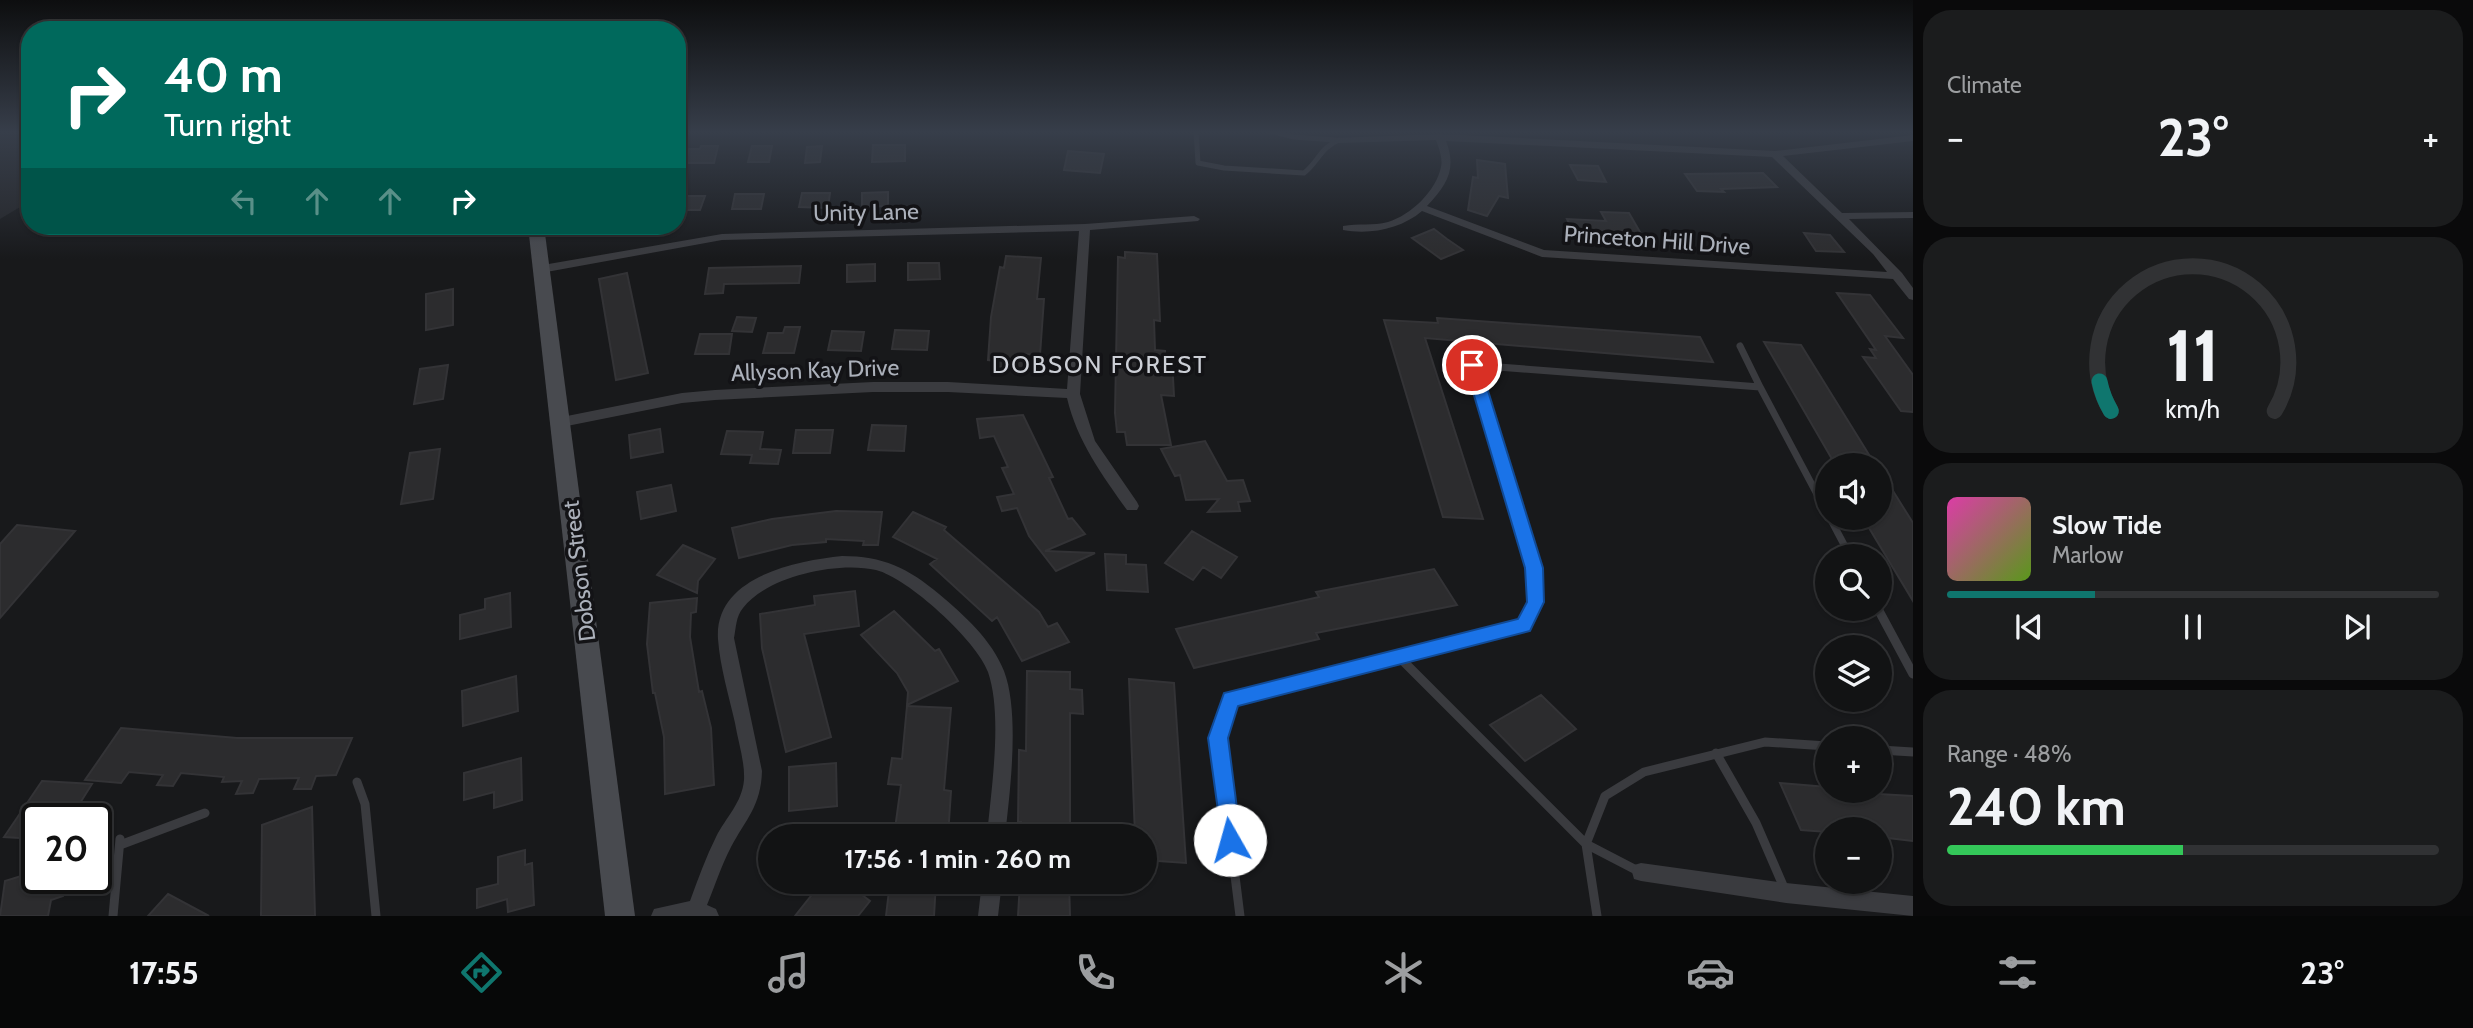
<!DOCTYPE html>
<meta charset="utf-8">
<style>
:root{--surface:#121314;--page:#1b1c1d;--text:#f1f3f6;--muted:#9c9ea0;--line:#313234;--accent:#0f766e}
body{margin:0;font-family:Cabin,sans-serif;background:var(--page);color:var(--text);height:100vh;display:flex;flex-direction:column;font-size:26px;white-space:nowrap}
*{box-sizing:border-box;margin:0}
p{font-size:23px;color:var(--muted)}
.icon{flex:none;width:38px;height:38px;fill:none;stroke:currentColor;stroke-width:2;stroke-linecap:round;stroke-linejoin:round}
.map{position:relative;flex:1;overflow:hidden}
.sheet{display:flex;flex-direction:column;gap:10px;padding:10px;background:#0a0a0b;width:560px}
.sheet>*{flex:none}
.top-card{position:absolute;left:21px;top:21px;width:665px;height:214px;border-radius:28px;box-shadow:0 2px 5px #0004,0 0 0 2px var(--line);background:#00695c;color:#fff;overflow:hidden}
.controls{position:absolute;left:1815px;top:453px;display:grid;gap:14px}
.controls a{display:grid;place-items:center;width:77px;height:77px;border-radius:50%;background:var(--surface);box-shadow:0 2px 5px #0004,0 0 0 2px var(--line);font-size:35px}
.speed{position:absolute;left:21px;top:803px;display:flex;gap:14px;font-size:35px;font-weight:700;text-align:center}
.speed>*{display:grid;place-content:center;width:91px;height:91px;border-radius:50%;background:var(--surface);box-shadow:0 2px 5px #0004,0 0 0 2px var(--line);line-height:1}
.speed .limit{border:4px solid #111;border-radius:10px;background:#fff;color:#111}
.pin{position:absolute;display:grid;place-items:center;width:60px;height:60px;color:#fff;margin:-30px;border:4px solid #fff;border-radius:50%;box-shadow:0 2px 7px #0007}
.me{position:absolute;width:77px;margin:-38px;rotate:353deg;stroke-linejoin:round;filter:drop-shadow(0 0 5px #0008)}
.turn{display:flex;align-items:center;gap:24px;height:147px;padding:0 28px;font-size:32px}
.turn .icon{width:91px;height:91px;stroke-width:2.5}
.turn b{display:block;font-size:49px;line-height:60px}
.lanes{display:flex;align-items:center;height:66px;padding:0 28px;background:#0003;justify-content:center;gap:35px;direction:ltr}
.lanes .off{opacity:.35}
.big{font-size:52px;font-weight:700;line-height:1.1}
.sheet .tile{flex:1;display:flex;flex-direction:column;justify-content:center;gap:10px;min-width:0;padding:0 24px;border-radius:28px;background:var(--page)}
.sheet .dial{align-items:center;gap:0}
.dial svg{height:182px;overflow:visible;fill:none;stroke:var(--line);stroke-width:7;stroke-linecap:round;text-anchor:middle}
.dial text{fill:var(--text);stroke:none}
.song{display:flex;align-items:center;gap:21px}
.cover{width:84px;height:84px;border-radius:10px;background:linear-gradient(135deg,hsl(320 70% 55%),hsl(90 70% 35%))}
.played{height:7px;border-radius:4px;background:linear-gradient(90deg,var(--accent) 30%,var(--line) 30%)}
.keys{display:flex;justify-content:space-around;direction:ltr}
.heat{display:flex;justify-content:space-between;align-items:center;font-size:38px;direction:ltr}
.charge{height:10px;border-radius:5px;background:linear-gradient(90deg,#34c759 48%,var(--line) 0)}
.trip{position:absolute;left:758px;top:824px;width:399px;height:70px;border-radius:35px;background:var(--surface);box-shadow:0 2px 5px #0004,0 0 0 2px var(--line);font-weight:700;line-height:70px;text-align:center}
.dock{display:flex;height:112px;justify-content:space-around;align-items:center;background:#070808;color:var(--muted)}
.dock .icon{width:49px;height:49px}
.dock .selected{color:var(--accent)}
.dock b{font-size:32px;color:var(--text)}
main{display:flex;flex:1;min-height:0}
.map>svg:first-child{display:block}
</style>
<main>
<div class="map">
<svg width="1913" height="916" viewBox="0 0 1913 916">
<rect width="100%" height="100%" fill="#18191b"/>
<path fill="#242528" d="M0,131H30V201L0,219Z"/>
<path fill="#2c2c2e" stroke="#333336" stroke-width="2" d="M873,145H905V161L872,162Z
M701,146H718L714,163H685L689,149H700Z
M752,146H772L769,162H748Z
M822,146L820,162L805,163L807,147Z
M1068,151L1104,154L1100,173L1064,170Z
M1477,160L1505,164L1508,198L1499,196L1487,216L1468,210L1473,177L1478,178Z
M1570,165L1598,166L1606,182L1578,180Z
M1763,173L1777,187L1721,189L1724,192L1697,191L1685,174Z
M888,192V206L862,207V193Z
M802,193H830L828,208L799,207Z
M735,194H764L761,209H732Z
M677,196H705L700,210H677Z
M1601,212L1629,213L1644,239L1575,236L1567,219L1606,221Z
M1434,229L1447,239L1463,250L1441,259L1412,238Z
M1804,233L1830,235L1844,252L1816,251Z
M1125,252L1157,254L1160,321L1154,320L1155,350L1165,351V358L1172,359L1174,396L1161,395L1171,445H1127L1125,432H1117L1115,413L1118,257L1125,258Z
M1006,256L1041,258L1037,299H1044L1040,355L1025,354L1023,369L997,367V361L988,360L991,317L1000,267L1004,268Z
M908,263H939L940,279L908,280Z
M875,264V281L847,282V265Z
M801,266L799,283L724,284L723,293L705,294L709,268Z
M627,273L648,373L616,380L599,279Z
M453,289V325L426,330V294Z
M1837,293L1870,295L1903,338L1885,336L1913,375V412L1901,411L1863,357L1876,358L1870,349L1876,350Z
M737,317L756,318L752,332L732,331Z
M1437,318L1700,337L1713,362L1425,338L1483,519L1443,517L1384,320L1438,323Z
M785,327H800L794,353H763L768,333H783Z
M895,330L929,331L927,350L892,349Z
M832,331L864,332L861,351L828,350Z
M700,334H732L729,354H695Z
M1764,342L1801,345L1876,466H1836Z
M448,365L443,399L414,404L420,369Z
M1023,415L1053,477L1049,478L1068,519L1072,518L1085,534L1045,551L1095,553L1056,571L1029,536L1017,508L1002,511L997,497L1014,494L1002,468L1008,467L994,436L980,438L977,419Z
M872,425L906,426L904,451L868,450Z
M660,429L663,452L631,458L629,435Z
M796,430H833L830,453H793Z
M727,431L763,432L760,449L781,450L778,464L750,463L752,455L721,454Z
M1205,441L1227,481L1243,480L1250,501L1238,502L1240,511L1208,512L1219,499L1186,500L1180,475L1175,476L1161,449Z
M440,449L433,499L401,504L410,453Z
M1880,470L1913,523V601L1863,518H1880Z
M671,485L676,511L641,519L637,492Z
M836,511L882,512L878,545H863L864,541L826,539V542L792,545L739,558L732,528L772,519Z
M913,512L946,527L944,530L1039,612L1048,627L1057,623L1069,642L1022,661L997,617L992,621L930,564L937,559L893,537Z
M17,525L75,531L0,618V544Z
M1192,531L1237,557L1221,578L1203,567L1193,580L1165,563Z
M683,545L715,559L698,581L697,593L657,575Z
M1105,554L1126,555V564L1146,565L1148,592L1107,590Z
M1434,569L1457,605L1316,633L1319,639L1194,668L1176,629L1319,597L1316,592Z
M855,591L859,626L804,634L831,737L786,752L762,648L760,614L815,605L814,596Z
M510,593L511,627L460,639V615L485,609V599Z
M697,598L696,612L691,613L690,637L699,692L702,691L711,728L714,785L665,794L664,737L655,693H653L647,644L650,603Z
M894,611L935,651L939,649L958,681L907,705L908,692L897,673L861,635Z
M1027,671L1070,672V689L1082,690L1083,714L1070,713V836H1020L1021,822H1018L1019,750L1026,751Z
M516,676L518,711L463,726L462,691Z
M1129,679L1174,683L1186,863L1144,860V836H1135Z
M1541,695L1576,729L1525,761L1490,725Z
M907,706L951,708L944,790L951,791L948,836H894L901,785L888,784L892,758L902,759Z
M121,728L237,738H352L336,775L316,776L311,789H294L299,778L259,779L253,793L236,794L242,781L222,782L224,777L181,773L173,786L157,785L163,775L129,772L121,783L85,780Z
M521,758L522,800L494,808V792L464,800V773Z
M836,763L837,806L789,811V767Z
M42,781L92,784L70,819H37V839L4,837Z
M1780,783L1827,787V791L1913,796V841L1880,837V830H1827V832L1801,830Z
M312,807L315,916H261L262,825Z
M525,850V865L532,863L534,905L508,912L507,899L477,908V889L498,884V857Z
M37,871V878H66L63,896L51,900L48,916H0L5,881Z
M822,882H845L870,901L858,916H795Z
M890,882H936L934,916H886Z
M1020,882H1069L1070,916H1018Z
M168,894L209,916H148Z"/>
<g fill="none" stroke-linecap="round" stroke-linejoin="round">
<path stroke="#3a3b3f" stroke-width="5" d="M1196,131L1198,163L1224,168L1304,173C1318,162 1321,147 1339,140
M1270,131L1294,137L1335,140"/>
<path stroke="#3a3b3f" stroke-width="7" d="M1740,346L1760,387
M1830,518L1850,556
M1535,596L1534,568L1472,365L1760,387L1827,513"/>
<path stroke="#3a3b3f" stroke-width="9" d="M1878,609L1913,674
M1399,657L1586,844L1640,872
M1880,750L1913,752
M1716,753L1756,823L1785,890
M357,782L365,804L376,916
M120,845L205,813
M113,916L120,839
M1240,916L1218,739L1231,699L1524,625L1535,602V594
M1597,916L1586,844L1605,796L1644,772L1765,742L1827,746"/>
<path fill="#3a3b3f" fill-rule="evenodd" d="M1440,134L1775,151L1913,135V141L1783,156L1842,213L1913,212V218L1849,219L1902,273L1913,288V300L1909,299L1893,279L1542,257L1422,211C1401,229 1370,235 1343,230V226C1358,223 1373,226 1388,222C1411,215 1436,191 1441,167C1443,158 1439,149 1436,140L1339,143L1334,140L1335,138ZM1446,141L1772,157L1873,254L1887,272L1544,250L1427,206C1447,185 1457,169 1446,141Z
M1194,216L1200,219L1198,221L1090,230L1080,394L1095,441L1137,502L1139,506L1137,510H1127C1102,475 1077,441 1067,398L948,392H873L715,400L682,403L562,427L555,422L562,417L682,393L715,390L873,382H948L1067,389L1079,231L722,240L541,273L535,269L537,266L722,234L1085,224Z
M842,556C883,556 908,568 939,594C964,615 992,640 1004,671C1020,713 1010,792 1005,836H987C991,790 1003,716 988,672C977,641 908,578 876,570C838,561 767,576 743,608C736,616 736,628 734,638L762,771C761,806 746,819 731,847C721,866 715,886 707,905L716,909L719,916H651L654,909L690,901C698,879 706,857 716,837C726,817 742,803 744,780C745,762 738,741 735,723C729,696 720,667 718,639C714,577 795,561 842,556Z
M1641,863L1786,883L1913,896V916L1786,903L1641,881L1634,879L1632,872L1634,865Z
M982,882H1002L998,916H978Z"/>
<path fill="#484a4f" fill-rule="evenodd" d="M528,226H544L635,916H605Z"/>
</g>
<linearGradient id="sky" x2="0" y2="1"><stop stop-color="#0d0e0f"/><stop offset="0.51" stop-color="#373e4a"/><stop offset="1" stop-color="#373e4a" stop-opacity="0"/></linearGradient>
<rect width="1913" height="259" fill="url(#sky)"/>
<path fill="#1a73e8" stroke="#114b97" stroke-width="2" d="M1472,360L1480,365L1543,568L1544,602L1530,631L1238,706L1228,738L1241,840L1238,847L1230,850L1223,847L1208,738L1224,693L1518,619L1527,602L1525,568L1465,365Z"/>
<g text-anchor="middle" stroke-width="7" stroke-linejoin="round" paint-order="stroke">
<g font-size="23" fill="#abb0ba" stroke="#131316">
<text transform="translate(866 212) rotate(-1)" y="8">Unity Lane</text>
<text transform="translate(1657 240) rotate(4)" y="8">Princeton Hill Drive</text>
<text transform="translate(815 370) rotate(-2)" y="8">Allyson Kay Drive</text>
<text transform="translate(579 571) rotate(-97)" y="8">Dobson Street</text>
</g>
<g font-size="24" letter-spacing="2" fill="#cccfd6" stroke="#131316">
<text x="1100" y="373">DOBSON FOREST</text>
</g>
</g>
</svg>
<div class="controls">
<a><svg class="icon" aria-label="sound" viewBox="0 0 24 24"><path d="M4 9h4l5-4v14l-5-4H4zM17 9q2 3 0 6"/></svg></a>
<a><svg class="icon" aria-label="search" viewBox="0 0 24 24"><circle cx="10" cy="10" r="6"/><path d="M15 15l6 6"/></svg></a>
<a><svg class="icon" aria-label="layers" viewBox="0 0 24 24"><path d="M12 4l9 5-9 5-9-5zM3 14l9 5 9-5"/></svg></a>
<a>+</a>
<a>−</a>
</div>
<div class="speed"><div class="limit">20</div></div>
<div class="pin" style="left:1472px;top:365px;background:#d93025"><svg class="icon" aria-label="arrive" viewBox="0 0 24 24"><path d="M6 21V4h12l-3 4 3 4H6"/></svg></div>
<svg class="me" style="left:1230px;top:840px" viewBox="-20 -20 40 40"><circle r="19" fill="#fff"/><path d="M0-13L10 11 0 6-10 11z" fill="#1a73e8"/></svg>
<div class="trip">17:56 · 1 min · 260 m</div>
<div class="top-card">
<div class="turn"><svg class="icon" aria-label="right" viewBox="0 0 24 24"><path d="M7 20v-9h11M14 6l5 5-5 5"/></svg><div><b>40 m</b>Turn right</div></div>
<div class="lanes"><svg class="icon off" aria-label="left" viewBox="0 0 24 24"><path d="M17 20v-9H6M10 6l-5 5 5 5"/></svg><svg class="icon off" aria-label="ahead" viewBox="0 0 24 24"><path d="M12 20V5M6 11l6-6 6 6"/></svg><svg class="icon off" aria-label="ahead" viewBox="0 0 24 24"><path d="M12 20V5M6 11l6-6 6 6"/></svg><svg class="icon" aria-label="right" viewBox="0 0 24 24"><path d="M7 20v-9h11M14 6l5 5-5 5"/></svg></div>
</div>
</div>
<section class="sheet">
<div class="tile"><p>Climate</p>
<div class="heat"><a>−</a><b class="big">23°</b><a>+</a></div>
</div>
<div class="tile dial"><svg viewBox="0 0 100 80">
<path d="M14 69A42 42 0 1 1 86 69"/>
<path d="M14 69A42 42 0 0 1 9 56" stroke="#0f766e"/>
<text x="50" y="56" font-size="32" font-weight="700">11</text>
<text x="50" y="72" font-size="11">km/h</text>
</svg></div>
<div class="tile">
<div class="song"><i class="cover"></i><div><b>Slow Tide</b><p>Marlow</p></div></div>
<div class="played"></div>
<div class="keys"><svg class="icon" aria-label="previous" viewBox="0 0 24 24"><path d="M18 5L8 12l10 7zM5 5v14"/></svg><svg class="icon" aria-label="pause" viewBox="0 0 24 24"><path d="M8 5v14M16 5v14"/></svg><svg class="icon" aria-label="next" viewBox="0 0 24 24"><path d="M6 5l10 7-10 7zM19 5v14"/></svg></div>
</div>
<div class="tile"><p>Range · 48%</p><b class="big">240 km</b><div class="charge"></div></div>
</section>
</main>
<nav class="dock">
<b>17:55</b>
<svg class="icon selected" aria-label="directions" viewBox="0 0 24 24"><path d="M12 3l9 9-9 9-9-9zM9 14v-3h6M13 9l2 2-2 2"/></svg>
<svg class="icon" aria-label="music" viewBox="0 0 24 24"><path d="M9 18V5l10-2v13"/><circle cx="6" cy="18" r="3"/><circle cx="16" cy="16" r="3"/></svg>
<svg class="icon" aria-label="phone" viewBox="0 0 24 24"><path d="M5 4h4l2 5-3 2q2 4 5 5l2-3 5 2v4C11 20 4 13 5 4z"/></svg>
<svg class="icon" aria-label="climate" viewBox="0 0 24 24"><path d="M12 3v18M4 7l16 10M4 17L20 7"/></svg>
<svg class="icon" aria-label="car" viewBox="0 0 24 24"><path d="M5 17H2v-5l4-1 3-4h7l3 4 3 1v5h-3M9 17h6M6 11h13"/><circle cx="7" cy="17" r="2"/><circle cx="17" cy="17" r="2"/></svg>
<svg class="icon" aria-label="filters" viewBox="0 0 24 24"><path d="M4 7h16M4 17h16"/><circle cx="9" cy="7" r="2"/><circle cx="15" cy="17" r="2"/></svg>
<b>23°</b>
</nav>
